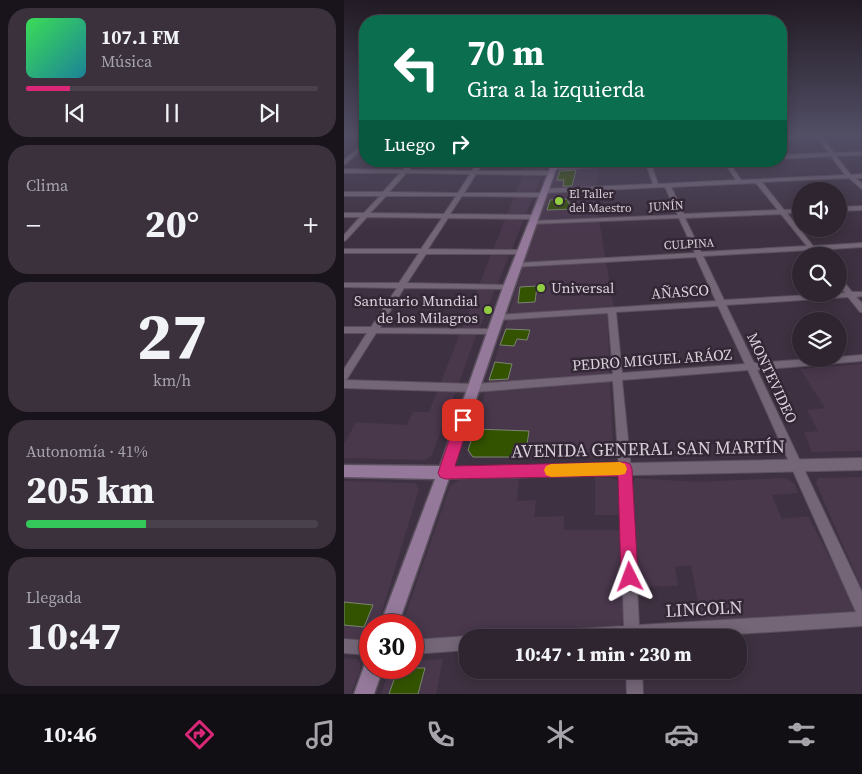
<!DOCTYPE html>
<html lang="es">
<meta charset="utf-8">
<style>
:root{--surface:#2e2531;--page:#3a313d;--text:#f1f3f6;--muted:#a7a5ab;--line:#49424d;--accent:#db2777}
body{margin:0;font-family:"Source Serif 4",serif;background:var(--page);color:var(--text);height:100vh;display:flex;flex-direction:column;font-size:19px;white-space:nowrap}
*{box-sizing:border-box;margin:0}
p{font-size:16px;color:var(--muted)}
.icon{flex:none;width:28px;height:28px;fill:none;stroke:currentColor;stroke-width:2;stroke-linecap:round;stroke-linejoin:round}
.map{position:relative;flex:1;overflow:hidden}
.details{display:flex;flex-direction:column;gap:8px;padding:8px;background:#19141b;width:344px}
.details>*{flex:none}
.banner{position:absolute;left:15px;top:15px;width:428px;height:152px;border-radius:20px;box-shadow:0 2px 12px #0003,0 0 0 1px var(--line);background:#0b6e4f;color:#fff;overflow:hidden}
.controls{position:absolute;left:448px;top:182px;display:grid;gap:10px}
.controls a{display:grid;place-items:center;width:55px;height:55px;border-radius:50%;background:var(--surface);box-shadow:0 2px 12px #0003,0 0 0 1px var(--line);font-size:25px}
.speed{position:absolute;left:15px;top:614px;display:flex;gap:10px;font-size:25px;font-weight:700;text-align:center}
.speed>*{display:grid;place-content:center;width:65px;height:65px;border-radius:50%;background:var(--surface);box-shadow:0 2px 12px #0003,0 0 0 1px var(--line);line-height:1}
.speed .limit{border:8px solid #d22;background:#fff;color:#111}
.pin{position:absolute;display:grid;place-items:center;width:42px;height:42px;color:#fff;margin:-21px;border-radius:10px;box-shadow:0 2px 8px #0006}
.me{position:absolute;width:55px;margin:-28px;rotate:357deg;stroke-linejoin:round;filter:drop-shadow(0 0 4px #0008)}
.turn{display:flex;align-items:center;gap:18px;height:105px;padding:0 25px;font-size:22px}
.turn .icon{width:65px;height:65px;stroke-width:2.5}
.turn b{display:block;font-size:35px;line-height:42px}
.then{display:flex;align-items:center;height:48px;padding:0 25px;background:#0003;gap:10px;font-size:19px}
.big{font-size:38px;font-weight:800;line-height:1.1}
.details .card{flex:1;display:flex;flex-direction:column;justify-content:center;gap:8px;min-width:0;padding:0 18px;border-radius:20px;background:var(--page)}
.details .dial{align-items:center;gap:0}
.dial b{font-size:65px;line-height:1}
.song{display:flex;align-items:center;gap:15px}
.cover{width:60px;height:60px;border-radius:8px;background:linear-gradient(135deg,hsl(130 70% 55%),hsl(190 70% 35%))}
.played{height:5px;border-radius:2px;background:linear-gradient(90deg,var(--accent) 15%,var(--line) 15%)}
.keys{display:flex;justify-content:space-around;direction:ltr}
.heat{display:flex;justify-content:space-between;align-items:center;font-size:28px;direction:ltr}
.charge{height:8px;border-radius:4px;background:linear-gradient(90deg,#34c759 41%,var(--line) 0)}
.trip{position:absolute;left:115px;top:629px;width:288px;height:50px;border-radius:20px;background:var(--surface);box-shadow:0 2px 12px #0003,0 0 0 1px var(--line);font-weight:800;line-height:50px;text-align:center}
.dock{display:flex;height:80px;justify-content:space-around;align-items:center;background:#120f14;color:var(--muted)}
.dock .icon{width:35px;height:35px}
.dock .on{color:var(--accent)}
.dock b{font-size:22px;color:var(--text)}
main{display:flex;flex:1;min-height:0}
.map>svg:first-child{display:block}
</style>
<main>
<section class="details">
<div class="card">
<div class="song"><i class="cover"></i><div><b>107.1 FM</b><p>Música</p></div></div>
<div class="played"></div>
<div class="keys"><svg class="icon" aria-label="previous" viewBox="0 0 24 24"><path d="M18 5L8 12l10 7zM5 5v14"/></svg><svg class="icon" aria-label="pause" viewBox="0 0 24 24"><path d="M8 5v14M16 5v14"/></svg><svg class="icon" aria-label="next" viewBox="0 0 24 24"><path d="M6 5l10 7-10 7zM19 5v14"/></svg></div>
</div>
<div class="card"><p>Clima</p>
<div class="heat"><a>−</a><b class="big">20°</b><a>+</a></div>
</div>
<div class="card dial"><b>27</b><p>km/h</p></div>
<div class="card"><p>Autonomía · 41%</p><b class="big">205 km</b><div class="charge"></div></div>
<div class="card"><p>Llegada</p><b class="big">10:47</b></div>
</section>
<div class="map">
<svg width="519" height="694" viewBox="0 0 519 694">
<rect width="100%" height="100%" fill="#3e3141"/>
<path fill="#49374c" d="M184,161H204L131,339L88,455L81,460L0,458V444L12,422L63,425L69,412H85Z
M215,161H256L252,202L270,307L263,308L269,450L266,457L129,458L125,456L123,452L194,218Z
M518,364V451L468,452L460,432L474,431L463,410L481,408L456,369Z
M251,477L268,478L275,481L277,483V515H251Z
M518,477H519L518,589L472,483L474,478Z
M175,478L173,501L192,500L190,517L220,516V530H278L280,621L275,626L267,628L69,640V625H58L106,486L115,480Z
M292,478L350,482L442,478L451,484L454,493L428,495L438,519L464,516L510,604V612L358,624L347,565L331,567L334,586L292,587L287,484Z
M0,481L71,483L75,489L34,625H26V637L20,641H0Z
M0,658L13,659L16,663V670L7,694H0Z
M99,659L92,694H37L44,674L49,668H69V661Z"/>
<path fill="#345300" stroke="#7a8570" d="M232,170L228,186H219L220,180H213L216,171Z
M224,199V203H229L230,209L203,210L206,200Z
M193,286L191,302L174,303L176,287Z
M162,329L186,330L183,340L173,339L170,346L156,345Z
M151,362L168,364L164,379L145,380Z
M131,429L185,431L181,457H129L124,450Z
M0,602L29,605L20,627L0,625Z
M62,668H81L74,694H45L52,674Z"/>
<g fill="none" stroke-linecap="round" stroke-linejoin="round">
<g stroke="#5a4f5d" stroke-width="2">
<path id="minor" d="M436,136H466L464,137L436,138Z
M473,136H477L490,153L519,152V155L492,156L507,175L519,174V178H511L519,184V190L505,178L418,182L440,210L456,209V213H443L469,246L519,243V247L473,250L477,256H471L466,250L359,256L380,300L501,293L494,284V278H497L508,292H519V296L512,297L519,304V312H516L504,297L382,305L410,363L466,359H494V357L519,355V361L413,370L519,594V626L330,638H196L198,633L203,631L280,626L275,469L269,381L130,392L0,388V369L23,333H0V327H27L53,288L0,287V283H55L75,253H0V249H77L98,218L23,217L2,240L0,241V235L16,217H0V213H20L36,196H0V192H39L56,173H0V169L59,170L67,161H72L65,170L128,171L134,161H139L134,171H207L210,173L207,175L132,174L120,193H199L202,195L199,197L118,196L106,214L191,215L194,217L191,219L104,218L84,249L177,250L180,252L177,254H82L63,283L164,285H167L168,287L167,289L60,288L36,328L149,329L153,332L152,334L32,333L3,379L0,380L130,384L269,374L264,313L155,320L151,317L152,315L372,301L352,257L170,267L169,265L173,263L351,253L335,218L186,224L185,223L188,221L334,215L321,187L200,193L197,191L200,189L309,184L302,164L209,170L206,168L207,167L301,161H337L307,164L314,184L392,180L379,161H384L397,180L501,175L487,156L436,159V155L485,153ZM62,173L126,174L114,193L45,192ZM412,183L434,210L340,214L327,187ZM42,196H112L100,214L26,213ZM437,214L463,246L357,252L341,218ZM374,306L401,364L278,373L272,312ZM404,370L512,612L295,625L287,469L278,380Z
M19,144H21V147L0,165V160Z
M519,206V210L494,211V207Z
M124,636L128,638H124V650L69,654V640Z
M0,639L26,641V655L0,653Z
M282,670H298L299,694H283Z"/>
</g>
<g stroke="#5a4f5d" stroke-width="2">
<path id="tertiary" d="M519,458V470L101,479L96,477L95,473L96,469L101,467Z"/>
</g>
<g stroke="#5a4f5d" stroke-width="3">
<path id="secondary" d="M209,161H215C159,315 109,471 54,625H36L91,479L0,477V465L96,466L159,287Z
M26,659V668H39L30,694H10L22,661Z"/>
</g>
<use href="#minor" fill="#746677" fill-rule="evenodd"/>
<use href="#tertiary" fill="#746677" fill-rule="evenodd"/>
<use href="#secondary" fill="#94799a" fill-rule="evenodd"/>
</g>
<linearGradient id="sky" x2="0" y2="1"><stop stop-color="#221b24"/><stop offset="0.58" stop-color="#524e65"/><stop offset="1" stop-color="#524e65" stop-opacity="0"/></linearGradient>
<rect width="519" height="233" fill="url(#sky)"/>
<path fill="#db2777" stroke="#8e194d" d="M119,414L124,416L126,420L111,466L281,462L286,464L288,469L294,577L292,583L286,586L279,583L277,577L274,476L101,479L96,477L94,473L112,420L114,416Z"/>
<path fill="#f59e0b" d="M276,462L281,464L283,469L281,474L276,475L207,477L202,475L200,470L202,466L207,464Z"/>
<g fill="#91cd40" stroke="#332736" stroke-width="2">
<circle cx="215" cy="201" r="5"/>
<circle cx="197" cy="288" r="5"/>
<circle cx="144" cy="310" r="5"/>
</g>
<g text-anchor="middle" stroke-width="5" stroke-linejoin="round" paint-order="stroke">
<g font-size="12" fill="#d9d0da" stroke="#332736" text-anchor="start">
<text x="225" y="198">El Taller<tspan x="225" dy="14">del Maestro</tspan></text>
</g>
<g font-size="12" fill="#d9d0da" stroke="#332736">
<text transform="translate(322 206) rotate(-3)" y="4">JUNÍN</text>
<text transform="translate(345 244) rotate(-3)" y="4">CULPINA</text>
</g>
<g font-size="15" fill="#d9d0da" stroke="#332736" text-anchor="start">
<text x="207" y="293">Universal</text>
<text x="134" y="306" text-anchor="end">Santuario Mundial<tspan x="134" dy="17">de los Milagros</tspan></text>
</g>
<g font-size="15" fill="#d9d0da" stroke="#332736">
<text transform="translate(336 292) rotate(-4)" y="5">AÑASCO</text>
<text transform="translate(308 360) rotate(-4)" y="5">PEDRO MIGUEL ARÁOZ</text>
<text transform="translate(428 378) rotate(65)" y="5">MONTEVIDEO</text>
</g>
<g font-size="18" fill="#d9d0da" stroke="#332736">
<text transform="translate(304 449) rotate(-1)" y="6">AVENIDA GENERAL SAN MARTÍN</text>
<text transform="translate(360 609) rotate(-3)" y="6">LINCOLN</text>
</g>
</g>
</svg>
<div class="controls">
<a><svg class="icon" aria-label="sound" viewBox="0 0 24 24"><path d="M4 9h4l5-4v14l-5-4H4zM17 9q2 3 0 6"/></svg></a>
<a><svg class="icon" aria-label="search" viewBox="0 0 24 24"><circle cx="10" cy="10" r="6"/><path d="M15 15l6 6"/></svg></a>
<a><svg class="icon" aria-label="layers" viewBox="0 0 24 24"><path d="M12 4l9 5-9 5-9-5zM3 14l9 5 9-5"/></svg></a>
</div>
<div class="speed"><div class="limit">30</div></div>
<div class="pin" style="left:119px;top:420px;background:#d93025"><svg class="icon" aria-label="arrive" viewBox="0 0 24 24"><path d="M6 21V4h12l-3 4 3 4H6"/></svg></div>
<svg class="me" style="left:286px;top:577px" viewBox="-20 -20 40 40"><path d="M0-17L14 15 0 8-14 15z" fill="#db2777" stroke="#fff" stroke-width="4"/></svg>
<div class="trip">10:47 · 1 min · 230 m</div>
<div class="banner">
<div class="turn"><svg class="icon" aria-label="left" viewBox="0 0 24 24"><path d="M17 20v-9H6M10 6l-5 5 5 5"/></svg><div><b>70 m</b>Gira a la izquierda</div></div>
<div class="then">Luego<svg class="icon" aria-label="right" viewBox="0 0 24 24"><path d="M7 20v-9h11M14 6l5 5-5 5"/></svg></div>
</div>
</div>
</main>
<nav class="dock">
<b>10:46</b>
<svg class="icon on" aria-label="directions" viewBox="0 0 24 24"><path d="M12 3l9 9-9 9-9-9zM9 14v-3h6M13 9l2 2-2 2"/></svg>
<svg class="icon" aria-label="music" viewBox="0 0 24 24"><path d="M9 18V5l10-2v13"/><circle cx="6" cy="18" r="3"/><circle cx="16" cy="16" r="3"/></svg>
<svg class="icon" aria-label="phone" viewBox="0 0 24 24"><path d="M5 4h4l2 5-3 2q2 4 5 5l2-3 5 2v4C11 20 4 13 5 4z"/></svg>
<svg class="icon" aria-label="climate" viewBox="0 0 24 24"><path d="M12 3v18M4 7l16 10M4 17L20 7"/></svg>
<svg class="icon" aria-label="car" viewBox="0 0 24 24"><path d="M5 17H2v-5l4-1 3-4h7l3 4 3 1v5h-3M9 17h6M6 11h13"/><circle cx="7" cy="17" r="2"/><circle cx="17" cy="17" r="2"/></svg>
<svg class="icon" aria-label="filters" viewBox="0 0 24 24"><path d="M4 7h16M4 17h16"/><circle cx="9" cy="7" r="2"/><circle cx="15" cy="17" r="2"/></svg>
</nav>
